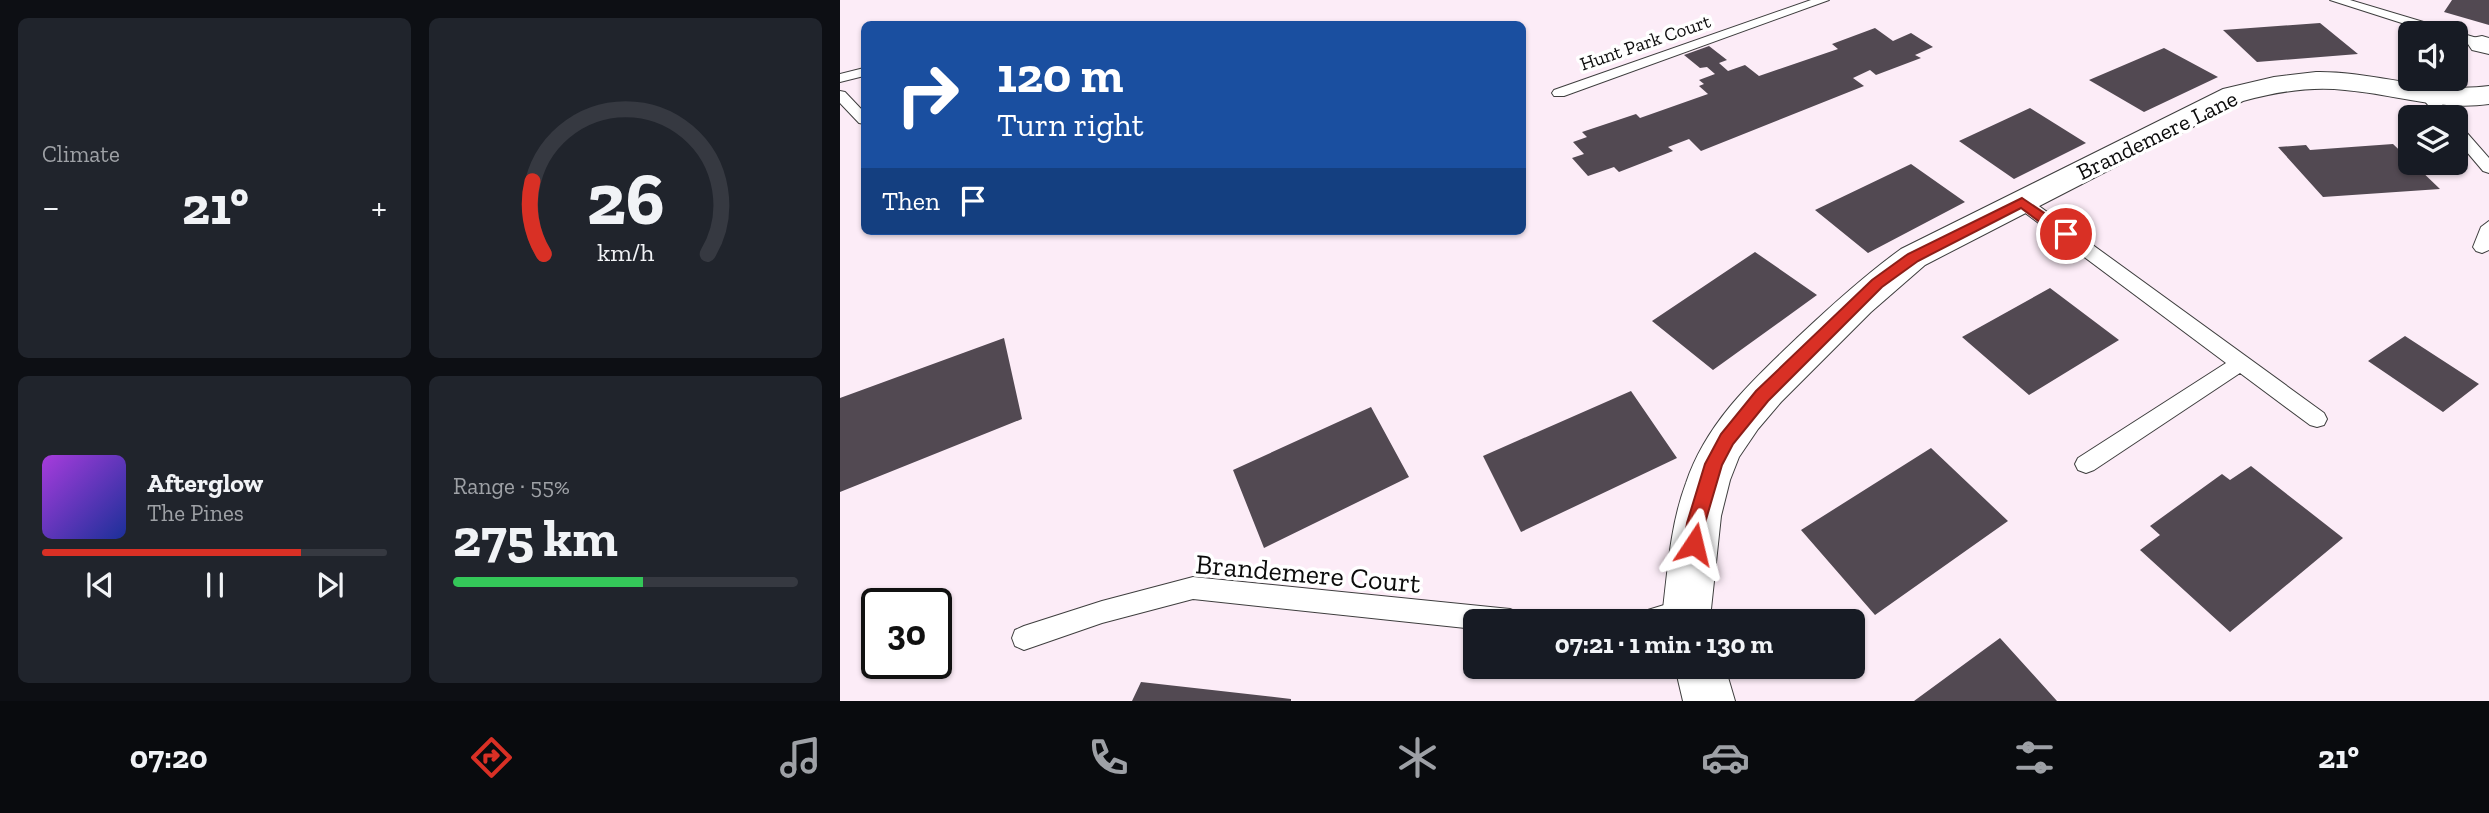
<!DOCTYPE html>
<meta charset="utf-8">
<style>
:root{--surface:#171b24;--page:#20242c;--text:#f1f3f6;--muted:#9ea1a6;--line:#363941;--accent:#d93025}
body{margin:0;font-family:"Zilla Slab",serif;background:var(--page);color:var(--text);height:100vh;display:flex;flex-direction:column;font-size:26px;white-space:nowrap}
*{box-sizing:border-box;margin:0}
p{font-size:23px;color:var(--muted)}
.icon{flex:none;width:38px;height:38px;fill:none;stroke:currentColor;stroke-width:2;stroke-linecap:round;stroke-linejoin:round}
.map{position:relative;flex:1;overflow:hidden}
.details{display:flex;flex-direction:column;gap:18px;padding:18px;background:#0d0f14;width:840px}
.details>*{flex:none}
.top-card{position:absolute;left:21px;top:21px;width:665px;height:214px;border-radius:10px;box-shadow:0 2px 5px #0004;background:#1a4fa0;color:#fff;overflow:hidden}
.fabs{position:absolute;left:1558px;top:21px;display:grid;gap:14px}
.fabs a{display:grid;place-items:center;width:70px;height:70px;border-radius:10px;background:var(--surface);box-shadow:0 2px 5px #0004;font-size:35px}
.speed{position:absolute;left:21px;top:588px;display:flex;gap:14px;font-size:35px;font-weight:700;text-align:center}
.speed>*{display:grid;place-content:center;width:91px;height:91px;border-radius:50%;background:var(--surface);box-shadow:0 2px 5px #0004;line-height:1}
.speed .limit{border:4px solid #111;border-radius:10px;background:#fff;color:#111}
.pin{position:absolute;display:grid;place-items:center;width:60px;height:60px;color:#fff;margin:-30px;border:4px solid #fff;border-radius:50%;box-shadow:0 2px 7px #0007}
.me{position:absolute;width:77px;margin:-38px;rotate:10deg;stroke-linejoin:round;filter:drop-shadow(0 0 5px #0008)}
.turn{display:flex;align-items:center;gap:24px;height:147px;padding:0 21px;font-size:32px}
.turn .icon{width:91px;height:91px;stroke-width:2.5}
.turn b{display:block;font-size:49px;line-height:60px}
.then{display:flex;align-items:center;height:66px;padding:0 21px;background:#0003;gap:14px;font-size:26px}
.big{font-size:52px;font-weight:700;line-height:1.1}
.details .tile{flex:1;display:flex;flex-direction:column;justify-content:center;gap:10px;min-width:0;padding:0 24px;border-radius:10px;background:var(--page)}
.details .dial{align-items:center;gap:0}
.dial svg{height:182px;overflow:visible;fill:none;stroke:var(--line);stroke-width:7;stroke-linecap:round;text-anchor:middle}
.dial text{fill:var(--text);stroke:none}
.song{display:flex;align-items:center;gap:21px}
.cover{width:84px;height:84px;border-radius:10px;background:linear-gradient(135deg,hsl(280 70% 55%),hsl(230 70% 35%))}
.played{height:7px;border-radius:4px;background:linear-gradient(90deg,var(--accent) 75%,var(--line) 75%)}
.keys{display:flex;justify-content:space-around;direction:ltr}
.heat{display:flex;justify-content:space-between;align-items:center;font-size:38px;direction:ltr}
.charge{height:10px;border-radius:5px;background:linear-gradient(90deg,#34c759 55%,var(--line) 0)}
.details .tiles{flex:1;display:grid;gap:18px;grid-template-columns:repeat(2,1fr)}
.trip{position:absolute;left:623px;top:609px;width:402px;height:70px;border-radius:10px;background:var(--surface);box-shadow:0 2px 5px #0004;font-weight:700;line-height:70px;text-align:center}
.tab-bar{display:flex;height:112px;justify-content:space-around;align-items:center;background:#090b0e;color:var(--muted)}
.tab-bar .icon{width:49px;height:49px}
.tab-bar .on{color:var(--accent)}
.tab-bar b{font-size:32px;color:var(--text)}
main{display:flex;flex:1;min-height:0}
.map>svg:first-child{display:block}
</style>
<main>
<section class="details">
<div class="tiles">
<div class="tile"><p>Climate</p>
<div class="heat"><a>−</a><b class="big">21°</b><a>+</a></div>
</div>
<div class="tile dial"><svg viewBox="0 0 100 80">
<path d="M14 69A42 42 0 1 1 86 69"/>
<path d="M14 69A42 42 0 0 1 9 37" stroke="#d93025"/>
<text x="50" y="56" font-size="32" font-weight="700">26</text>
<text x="50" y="72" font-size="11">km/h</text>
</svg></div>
<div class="tile">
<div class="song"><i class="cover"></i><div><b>Afterglow</b><p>The Pines</p></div></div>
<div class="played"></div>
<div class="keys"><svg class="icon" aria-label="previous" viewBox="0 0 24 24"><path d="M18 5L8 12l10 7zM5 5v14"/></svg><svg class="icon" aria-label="pause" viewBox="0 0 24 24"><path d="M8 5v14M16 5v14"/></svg><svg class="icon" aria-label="next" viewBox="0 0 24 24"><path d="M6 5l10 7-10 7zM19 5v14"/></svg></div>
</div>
<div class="tile"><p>Range · 55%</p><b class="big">275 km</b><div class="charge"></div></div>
</div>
</section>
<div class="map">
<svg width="1649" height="701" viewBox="0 0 1649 701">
<rect width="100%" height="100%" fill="#fcecf7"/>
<path fill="#524952" d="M1612,0H1649V25L1604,12Z
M1480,23L1518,54L1417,62L1383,30Z
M1035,28L1053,41L1071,33L1093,47L1075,55L1081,58L1036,75L1030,70L1013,78L1024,86L861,151L849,139L828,147L833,151L779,172L774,167L748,176L732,158L744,154L733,142L747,137L742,132L796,114L800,118L868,94L859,86L864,84L859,80L875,74L867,67L860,68L844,55L869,46L887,60L879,63L888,71L905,65L919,76L998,49L992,44Z
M1324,48L1378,77L1304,112L1249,80Z
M1190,108L1246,143L1174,179L1119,141Z
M1553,144L1600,189L1483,197L1438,147L1466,145L1470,150Z
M1071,164L1125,202L1028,253L975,210Z
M915,252L977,295L873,370L812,321Z
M1210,288L1279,340L1189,395L1122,337Z
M1565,336L1639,384L1603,412L1528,361Z
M164,338L182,419L0,492V398Z
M791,391L837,458L681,532L643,456Z
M531,407L569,477L424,548L393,470Z
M1091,448L1168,521L1035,615L961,530Z
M1411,466L1503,538L1390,632L1300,550L1320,535L1310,526L1382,474L1390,480Z
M1160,638L1217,701H1074Z
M301,682L451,699V701H292Z"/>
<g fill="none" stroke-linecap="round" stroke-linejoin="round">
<g stroke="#3e3e3e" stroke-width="2">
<path id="lane" d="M971,0H989L724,96H714L712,93L714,90Z
M1490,0H1510L1647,41L1649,44L1647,47L1642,48L1615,40V33H1593Z
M24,68V76L0,82V74Z
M1585,89L1590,90L1613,117H1598L1578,93Z
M0,91L5,92L24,112V124L19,123L0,103Z
M1615,124L1620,125L1649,158V173L1643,171L1615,138Z
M1182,197L1188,198L1484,413L1487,419L1484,425L1477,427L1470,425L1400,373L1254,470L1246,473L1238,470L1235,464L1238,458L1386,363L1176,206L1174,202Z
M1649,221V250L1642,253L1636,251L1633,247L1641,227Z
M353,577L670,609L679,613L682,621H635V629L353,599L262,623L184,650L175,646L172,638L175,630L184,626L262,601Z
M847,598L856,601L859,609L856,617L844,621H795L798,613Z"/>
</g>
<g stroke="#3e3e3e" stroke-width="2">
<path id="street" d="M1642,36L1649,38V54L1632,50L1628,44L1632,38Z
M1476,72C1535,71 1590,94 1649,86V104C1599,111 1554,94 1505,90C1470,86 1436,92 1403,101L1085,265L1031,312L941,402L918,429L899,457L890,480L881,516L871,609L873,621H825L823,609C828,566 831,523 846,483C867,421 913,380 959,336C992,305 1025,275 1061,249L1383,89L1434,77Z
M835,667H885L895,701H843Z"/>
</g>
<use href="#lane" fill="#fff" fill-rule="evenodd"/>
<use href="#street" fill="#fff" fill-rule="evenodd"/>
</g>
<path fill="#d93025" stroke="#8d1f18" stroke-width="2" d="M1182,198L1231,231V238H1221L1181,208L1078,261L1042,287L928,401L893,444L882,465L865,523L860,550L854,553L847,550L844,544L847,523L865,464L881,434L916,391L1032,280L1068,254Z"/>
<g text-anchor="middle" stroke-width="7" stroke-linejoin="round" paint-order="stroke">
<g font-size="19" fill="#0b0b0b" stroke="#fff">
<text transform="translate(805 42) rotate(-19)" y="7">Hunt Park Court</text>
</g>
<g font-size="23" fill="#0b0b0b" stroke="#fff">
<text transform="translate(1317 135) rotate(-26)" y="8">Brandemere Lane</text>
</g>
<g font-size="28" fill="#0b0b0b" stroke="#fff">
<text transform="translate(468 573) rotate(5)" y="10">Brandemere Court</text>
</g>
</g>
</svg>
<div class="fabs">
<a><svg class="icon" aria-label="sound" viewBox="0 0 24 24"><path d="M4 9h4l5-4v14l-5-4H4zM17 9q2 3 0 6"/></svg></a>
<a><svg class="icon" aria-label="layers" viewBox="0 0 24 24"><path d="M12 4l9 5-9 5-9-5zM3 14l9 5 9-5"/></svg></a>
</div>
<div class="speed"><div class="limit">30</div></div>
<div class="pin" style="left:1226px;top:234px;background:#d93025"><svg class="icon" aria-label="arrive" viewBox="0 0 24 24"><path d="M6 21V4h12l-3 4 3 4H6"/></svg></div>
<svg class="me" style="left:854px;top:544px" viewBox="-20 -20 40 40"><path d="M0-17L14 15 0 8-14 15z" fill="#d93025" stroke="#fff" stroke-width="4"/></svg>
<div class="trip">07:21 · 1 min · 130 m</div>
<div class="top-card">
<div class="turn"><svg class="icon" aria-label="right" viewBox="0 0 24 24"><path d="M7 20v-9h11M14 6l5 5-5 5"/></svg><div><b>120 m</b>Turn right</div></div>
<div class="then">Then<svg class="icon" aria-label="arrive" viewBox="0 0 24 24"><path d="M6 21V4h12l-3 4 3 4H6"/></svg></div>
</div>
</div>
</main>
<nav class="tab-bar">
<b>07:20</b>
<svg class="icon on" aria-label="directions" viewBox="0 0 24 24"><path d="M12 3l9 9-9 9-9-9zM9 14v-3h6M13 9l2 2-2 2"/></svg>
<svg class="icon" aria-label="music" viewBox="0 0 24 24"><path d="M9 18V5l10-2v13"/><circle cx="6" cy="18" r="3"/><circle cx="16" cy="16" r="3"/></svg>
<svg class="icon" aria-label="phone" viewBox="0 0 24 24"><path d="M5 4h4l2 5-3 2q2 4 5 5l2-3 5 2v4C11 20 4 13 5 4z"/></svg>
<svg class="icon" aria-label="climate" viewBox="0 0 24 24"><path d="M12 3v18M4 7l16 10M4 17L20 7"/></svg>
<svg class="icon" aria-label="car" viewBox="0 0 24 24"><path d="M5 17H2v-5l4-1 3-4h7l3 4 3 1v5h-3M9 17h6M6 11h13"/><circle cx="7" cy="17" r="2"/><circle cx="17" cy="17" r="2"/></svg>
<svg class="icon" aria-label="filters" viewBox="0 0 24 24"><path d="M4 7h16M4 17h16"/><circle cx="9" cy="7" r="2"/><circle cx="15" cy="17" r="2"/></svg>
<b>21°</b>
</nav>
